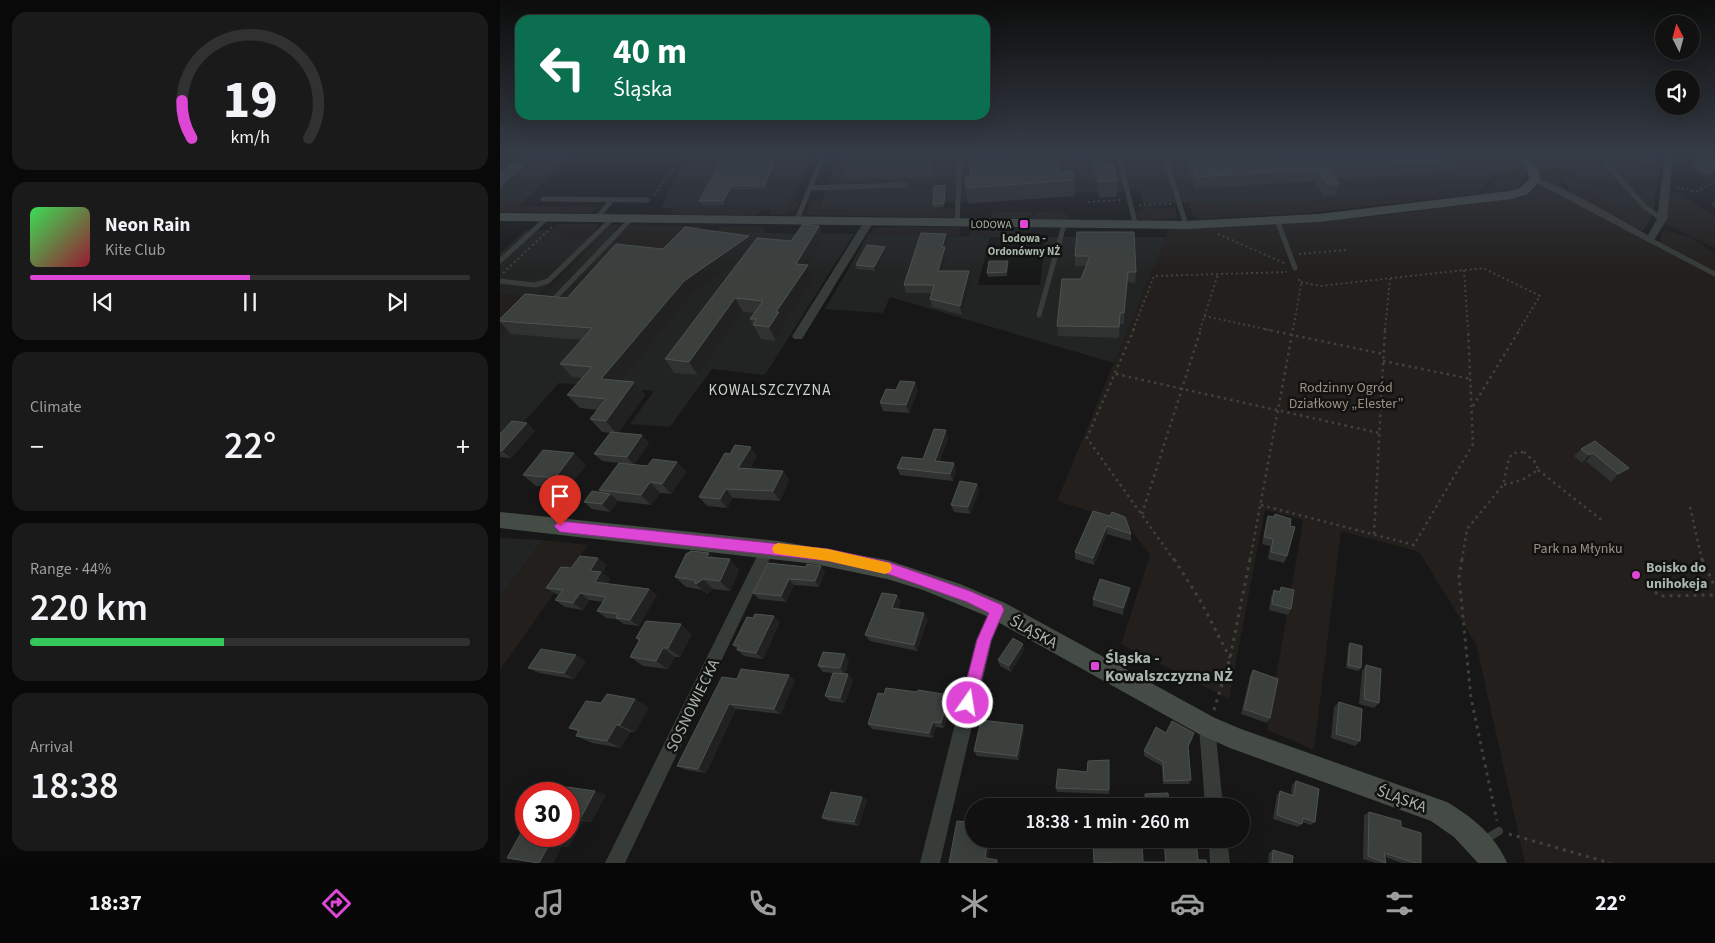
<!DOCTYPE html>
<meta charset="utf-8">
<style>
:root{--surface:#101110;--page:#191a19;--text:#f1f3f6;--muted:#9c9d9f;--line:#303130;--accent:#de47d5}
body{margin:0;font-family:"Source Sans 3",sans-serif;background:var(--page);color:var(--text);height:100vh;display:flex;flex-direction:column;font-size:19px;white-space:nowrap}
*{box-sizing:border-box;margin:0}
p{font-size:16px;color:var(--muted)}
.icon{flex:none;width:28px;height:28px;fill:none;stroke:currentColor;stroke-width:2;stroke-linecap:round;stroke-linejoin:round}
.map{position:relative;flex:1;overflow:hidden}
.drawer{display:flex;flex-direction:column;gap:12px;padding:12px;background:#090909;width:500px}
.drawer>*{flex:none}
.hud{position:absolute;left:15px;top:15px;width:475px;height:105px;border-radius:15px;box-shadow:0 5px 20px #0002,0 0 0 1px var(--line);background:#0b6e4f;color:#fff;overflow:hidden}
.needle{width:32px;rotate:354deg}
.fabs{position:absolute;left:1155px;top:15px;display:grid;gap:10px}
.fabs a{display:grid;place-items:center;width:45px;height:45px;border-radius:50%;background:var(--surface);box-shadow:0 5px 20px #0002,0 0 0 1px var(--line);font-size:25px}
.speed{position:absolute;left:15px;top:782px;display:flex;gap:10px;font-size:25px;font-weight:700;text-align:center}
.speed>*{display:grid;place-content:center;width:65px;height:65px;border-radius:50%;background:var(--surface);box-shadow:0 5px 20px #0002,0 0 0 1px var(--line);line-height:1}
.speed .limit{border:8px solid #d22;background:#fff;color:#111}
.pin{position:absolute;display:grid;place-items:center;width:42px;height:42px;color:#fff;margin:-51px -21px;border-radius:50% 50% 50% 0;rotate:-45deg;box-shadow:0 0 5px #0007}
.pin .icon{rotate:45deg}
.me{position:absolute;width:55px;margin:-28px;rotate:13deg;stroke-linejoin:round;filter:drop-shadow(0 0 4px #0008)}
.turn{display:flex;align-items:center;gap:18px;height:105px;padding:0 15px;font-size:22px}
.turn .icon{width:65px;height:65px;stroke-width:2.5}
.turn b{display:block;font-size:35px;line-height:42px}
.big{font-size:38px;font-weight:600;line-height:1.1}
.drawer .card{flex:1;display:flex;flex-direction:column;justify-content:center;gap:8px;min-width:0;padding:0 18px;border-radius:15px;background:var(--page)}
.drawer .dial{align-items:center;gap:0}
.dial svg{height:130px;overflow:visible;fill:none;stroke:var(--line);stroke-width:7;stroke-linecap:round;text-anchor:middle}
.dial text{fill:var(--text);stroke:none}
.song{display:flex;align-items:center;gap:15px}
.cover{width:60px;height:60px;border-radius:8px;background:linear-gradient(135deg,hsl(130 70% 55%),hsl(350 70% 35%))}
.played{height:5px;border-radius:2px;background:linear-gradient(90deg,var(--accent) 50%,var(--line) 50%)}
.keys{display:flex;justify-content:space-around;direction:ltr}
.heat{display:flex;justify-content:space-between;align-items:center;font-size:28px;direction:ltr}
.charge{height:8px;border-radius:4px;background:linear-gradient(90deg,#34c759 44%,var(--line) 0)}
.trip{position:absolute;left:465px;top:798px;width:285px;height:50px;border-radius:25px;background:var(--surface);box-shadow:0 5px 20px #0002,0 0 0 1px var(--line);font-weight:600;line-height:50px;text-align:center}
.tabs{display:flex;height:80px;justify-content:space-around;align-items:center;background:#060706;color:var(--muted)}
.tabs .icon{width:35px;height:35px}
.tabs .on{color:var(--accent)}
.tabs b{font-size:22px;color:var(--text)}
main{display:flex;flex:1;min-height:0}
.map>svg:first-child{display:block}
</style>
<main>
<section class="drawer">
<div class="card dial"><svg viewBox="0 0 100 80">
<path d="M14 69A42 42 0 1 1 86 69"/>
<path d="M14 69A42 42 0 0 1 8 46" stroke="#de47d5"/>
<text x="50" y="56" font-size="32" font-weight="700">19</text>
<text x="50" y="72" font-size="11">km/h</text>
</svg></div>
<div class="card">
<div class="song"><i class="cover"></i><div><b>Neon Rain</b><p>Kite Club</p></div></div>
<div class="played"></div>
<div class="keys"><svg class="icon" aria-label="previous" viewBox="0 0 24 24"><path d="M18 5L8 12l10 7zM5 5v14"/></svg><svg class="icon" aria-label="pause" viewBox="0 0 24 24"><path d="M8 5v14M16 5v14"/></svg><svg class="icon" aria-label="next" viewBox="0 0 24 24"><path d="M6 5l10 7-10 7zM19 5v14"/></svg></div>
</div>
<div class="card"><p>Climate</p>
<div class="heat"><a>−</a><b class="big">22°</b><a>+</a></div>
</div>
<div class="card"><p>Range · 44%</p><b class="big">220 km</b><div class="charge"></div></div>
<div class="card"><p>Arrival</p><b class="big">18:38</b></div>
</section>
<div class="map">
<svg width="1215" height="863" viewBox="0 0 1215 863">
<rect width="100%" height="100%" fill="#161716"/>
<path fill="#222423" d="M30,154H71L19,206H0V176L18,160Z
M188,154H310L286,209L161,208Z
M338,154H1004L1009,161L973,190L719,207L701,202L643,204L639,190L617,192V196L600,198L598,192L575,193V196L467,204V201L435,203L433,211L319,210Z
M1050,154H1161L1153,214L1143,231L1118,216Z
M26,230L354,234L265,375L212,369L170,427L130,424L154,391L59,383L0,448V253Z
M368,235L490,237L478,285H540L546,237H667L614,363L390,297L383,313L325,309Z
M0,538L43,540L0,597Z"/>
<path fill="#221f1c" d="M310,154H314V158L311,161L294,200L298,203L296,209L284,215L270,214L271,209H286Z
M1004,154H1016C1046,189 1007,192 980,196L1000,176L997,174L978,194L807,213L698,219L693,216L689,203L701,202L720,207L972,190L1009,161Z
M1027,154H1034L1065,189L1066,193L1044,182L1041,179L1040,169Z
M1038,154H1050L1118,216L1143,231L1135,229L1071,195L1068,187Z
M1039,184L1215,276V863H1025L976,644L919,552L841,531L814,750L767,730L803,520L765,510L729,699L621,644L650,555L625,522L557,501L669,229L779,224L879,216L1020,198L1030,194Z
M1169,189L1215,215V248L1165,224Z
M322,200L319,210L433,211L434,208L455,209L454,216L450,218L309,215L307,211L310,202Z
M652,205L654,209L674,207L677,216L674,219L639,220L636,213L642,209L641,206Z
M0,206L101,207L90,213L0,212Z
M173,207L263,209L257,215L173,214L171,212Z
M496,212H536C524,221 508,219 492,218L491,214Z
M539,212L564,213L569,217L567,220L530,219Z
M58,224H99C92,239 82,241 67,240L70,235L51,234L45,239H41Z
M110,225H119L114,231H107L0,337V294L37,297Z
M129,225L201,226V228L163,262L160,249L113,243Z
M221,227H263L265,230V233H215Z
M398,227H458L461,230L459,237L368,235L376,228Z
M471,230L515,231L516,240L511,237H468Z
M1166,230L1192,238L1215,253L1213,254L1215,256V272L1160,243L1162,231Z
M43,540L88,545L0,670V597Z"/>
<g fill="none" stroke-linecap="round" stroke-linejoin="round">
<path stroke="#3d433e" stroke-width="2" stroke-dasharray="2 3" stroke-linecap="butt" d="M1040,159L1060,181
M999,174L1018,167
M1177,187L1196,192L1215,182
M154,195L185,154
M588,202L621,200
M639,205L671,204
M718,234L784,263
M799,254L846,250
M964,270L968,330
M3,273L52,227
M801,282L820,286L983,268L1040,296L1019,330
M704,316L770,330
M633,330L654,276L787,272
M700,330L718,274
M793,330L801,285L798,276
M885,330L890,279"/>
<path stroke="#3d433e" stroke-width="2.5" stroke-dasharray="2.5 4" stroke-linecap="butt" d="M634,329L587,438L674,560
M764,329L883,354
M883,361L971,379
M616,374L879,433
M973,406L1020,329
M1024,452L1036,463L1038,470L1022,480L1003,485L1009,458L1013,453Z
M1038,470L1104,522
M761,505L914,545L973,444L968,329
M1190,507L1202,560
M642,514L701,329
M874,534L885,329
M750,560L793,329
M962,560L967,529L1003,485"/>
<path stroke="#3d433e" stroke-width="3" stroke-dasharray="3 5" stroke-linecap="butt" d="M674,559L700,600L730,658
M962,559L959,577L971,698L997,821
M1202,559L1215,587
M1155,592L1160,596L1215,595
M714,710L730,658L750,559
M1009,834L1110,863"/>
<path stroke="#373c38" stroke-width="5" d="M618,154L636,226
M664,154L686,225
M1097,154L1145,207L1162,219
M310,188L405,185
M43,199L147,200
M96,219L112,200
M777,220L795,268
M296,222L324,154
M457,224L460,154
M1150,240L1215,274
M0,261L47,218
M0,281L35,285L48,281L112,219
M53,300L131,219
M539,315L564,225"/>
<path stroke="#373c38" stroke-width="8" d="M983,841L999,831"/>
<path fill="#373c38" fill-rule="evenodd" d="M1165,154H1173L1167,219L1153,242L1150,243L1031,180C1041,172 1132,226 1148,235L1157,219Z
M368,220L373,223L302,339H294L292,336L294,333L363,223Z
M268,542L273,544L275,548L125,863H105L263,544Z
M497,603L502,605L505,610L492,640L440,863H420L476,640L492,605Z
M707,718L713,720L715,726L723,806H705L699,726L701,720Z
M709,839H727L730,863H710Z"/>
<path fill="#454c46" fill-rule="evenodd" d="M1016,154H1027L1039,170L1041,180L1028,194L1012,199L819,222L686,229L0,221V213L686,221L819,214L1010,191L1020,188L1029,179L1027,170Z
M0,512L278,541L387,560L460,584L505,603L715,718L741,729L947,802C972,817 996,836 1007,863H978L954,837L931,821L730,748L699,734L489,617L423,590L387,579L315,564L0,528Z"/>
</g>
<path fill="#2f3230" d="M26,154H71L65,160L30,161L26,155Z
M225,154H281V156L267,189L234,190L225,205H202L199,201Z
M340,154H437L434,177L347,180L339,157Z
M470,154H602L605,164L617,180V196L600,198L592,166L577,167L576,157L558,158L560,172L574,180L575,196L468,203L466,188L470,177Z
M682,154H954L959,160L954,172L836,179L839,184L835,196L824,197L814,181L695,189Z
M1055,154H1074L1072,157L1059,158Z
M1144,154H1159L1153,164L1143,162Z
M1215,154V173L1210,176L1195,170L1196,168L1192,166L1198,158Z
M26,163L29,167L5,189L0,188V173Z
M445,189L444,207L434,208L433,204Z
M1215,200V207L1211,205Z
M319,226L324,239L308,267L314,279L284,323L286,326L276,341L261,339L250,319L254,313L243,312L198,375L174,373L165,359L240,261L192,294L122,381L134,382L145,395L118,433L142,435L149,443L134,465L147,466L177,462L186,472L171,494L160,493L151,505L117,501L110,512L92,509L84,502L102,493L99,490L119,463L102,461L94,454L110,433L102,432L90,419L97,410L80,408L67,395L82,378L72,377L60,364L82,340L11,334L0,322V319L67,298L163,249L291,241Z
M577,232L636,272L635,283L628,282L624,324H620L619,338L558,336L557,326L581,279L586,266H575V256Z
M448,242L446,249L447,255L442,271H469L471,280L462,315L432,307L430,299L432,293H406L404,285Z
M387,251L375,271L357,269L356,265Z
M508,265L507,276L488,277L487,273Z
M418,390L409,413L383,411L380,403Z
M27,423L35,431L11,458L0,457V434Z
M448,438L440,461L454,463L456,471L453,481L400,475L397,468L423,459Z
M1095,441L1121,476L1111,482L1086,461L1082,463L1074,456L1081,449Z
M230,454L257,456L250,468L283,471L289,480L280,501L233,498L227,508L207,506L199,497Z
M86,465L67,489L36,486L23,475Z
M477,484L479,491L470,514L454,512L451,505Z
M593,511L631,534V541L607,534L594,565L575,559V552Z
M775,514L790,526L787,556L784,563L768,559L770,546L762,544L766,523L768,516L773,517Z
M209,553L213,557L239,570L230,591L213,589L207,594L202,590L186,587L175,577Z
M98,558L107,565L102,573L110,579L107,584L149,589L157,595L139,626L124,624L116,619L106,618L97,611L103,602L89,600L83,610L65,607L55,600L59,595L56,594L46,588L71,568Z
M268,563L325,572L319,587L294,585L286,602L259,599L253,593Z
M781,587L791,609L788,615L769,610L771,597L774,590L779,591Z
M630,588L629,595L623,615L593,606V599Z
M401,602L398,609L428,619L417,651L370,641L365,635Z
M280,622L263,659L244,656L233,645Z
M192,634L180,657H175L168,669L143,666L130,657L139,641L136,638Z
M850,643L861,668L858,671L846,668L848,646Z
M524,650L511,672L500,666L498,660Z
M349,660L345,674H348L353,680L345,703L330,701L325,696L333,673L323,672L318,666Z
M86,661L74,679L39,673L28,668Z
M866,665L879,703L874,708L859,704L862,671Z
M753,670L770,718L767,723L741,714L750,676Z
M237,679L295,680L281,714L236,709L206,773L186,770L177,766Z
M417,692L449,695L452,700L444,728L436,727L433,738L372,729L368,724L384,694Z
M839,702L860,741L855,746L831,738L834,707Z
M101,703L149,707L135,732H130L121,748L92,743L76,736L78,732L69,728Z
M524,730L519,760L477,756L474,751Z
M666,733L693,738L688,747L691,780L689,784H663L662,766L644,756V751Z
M609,760V794L557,792L556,788Z
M796,781L815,822L811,825L802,822V824L798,827L773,819L777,795L780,791L791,795L792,785Z
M69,794L106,795L91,822L83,821L69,847L62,846L53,863H35L7,858L69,836Z
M362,797L367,800L359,826L328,821L322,818Z
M869,812L901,827L921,863H902L885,857L886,863H875L863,859L864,815Z
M663,839H696L698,860L707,863H594L593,844L643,862H665Z
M773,850L792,863H768L769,853Z"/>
<path fill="#202120" d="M61,154H71L65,160Z
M278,154H281V156L267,189L265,185Z
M429,154H437L434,177Z
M26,163L29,167L5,189L2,185Z
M1215,169V173L1210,176Z
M232,186L234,190L225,205L223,201Z
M319,226L324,239L308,267L314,279L284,323L286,326L276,341L269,327L276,312L296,264Z
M446,234L448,242L446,249L447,255L440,279L438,271L442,247Z
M249,236L256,250L192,294L113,392L101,379L184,281Z
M385,247L387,251L375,271L374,267Z
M469,271L471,280L462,315L460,306Z
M628,272V282L624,324V313Z
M235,298L243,312L198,375L189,362Z
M134,382L145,395L117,434L106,421Z
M415,382L418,390L409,413L406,405Z
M27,423L35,431L11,458L2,451Z
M446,430L448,438L438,468L435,461Z
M142,435L149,443L134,465L127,457Z
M251,447L257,456L245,477L238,468Z
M74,453L86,465L67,489L55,478Z
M1093,453L1086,461L1082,463L1089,455Z
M177,462L186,472L171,494L162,484Z
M454,463L456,471L453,481L450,474Z
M1129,468L1121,476L1111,482L1118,474Z
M283,471L289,480L280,501L273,491Z
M150,482L160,493L151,505L141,495Z
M477,484L479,491L470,514L468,507Z
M226,489L233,498L227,508L220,499Z
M110,494L118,501L110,512L102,504Z
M607,526V534L594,565L593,558Z
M209,553L218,563L206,557Z
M98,558L107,565L102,573L110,579L103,589L95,582L90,571Z
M230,559L239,570L230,591L220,581Z
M0,566L4,569L0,574Z
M321,566L325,572L319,587L315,581Z
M203,579L213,589L207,594L196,584Z
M289,579L294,585L286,602L281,596Z
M630,588L629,595L623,615V608Z
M149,589L157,595L139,626L130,620Z
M80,593L89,600L83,610L73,603Z
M397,595L401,602L396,615L392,608Z
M424,613L428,619L417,651L414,645Z
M274,616L280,622L263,659L256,653Z
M181,624L192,634L180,657L168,648Z
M523,644L524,650L511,672L509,666Z
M163,648L175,657L168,669L156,661Z
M345,654L349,660L345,674L340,668Z
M76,655L86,661L74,679L64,673Z
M348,674L353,680L345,703L340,698Z
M289,675L295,680L281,714L274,709Z
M449,695L452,700L444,728L441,723Z
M135,699L149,707L135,732L120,725Z
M229,704L236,709L206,773L198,769Z
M433,722L436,727L433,738L429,733Z
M116,725L130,732L121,748L107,741Z
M523,725L524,730L519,760L517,756Z
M95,791L106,795L91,822L80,819Z
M362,797L367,800L359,826L354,822Z
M72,818L83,821L69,847L57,844L62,836H69V823Z
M488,839H491L488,861L485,858Z
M50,843L62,846L53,863H39Z"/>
<path fill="#3c403d" stroke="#4d534e" d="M26,154H59L26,155Z
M225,154H278L265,185L232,186L223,201H199Z
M340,154H407L339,157Z
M470,154H557L560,172L573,171L574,180L466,188V177H470Z
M593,154H602L605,164L613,163L617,180L600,182Z
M688,154H954L959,160L829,168L839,184H827L817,169L696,177Z
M1204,154H1215V168L1200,162L1203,160L1198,158Z
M12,163H26L2,185H0V173Z
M445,185L444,203L433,204L434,186Z
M303,224L319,226L296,264L308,265L276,312H279L269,327L253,325L257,319H250L263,301L235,298L189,362L165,359L257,238L291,241Z
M185,227L249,236L184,281L101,379L134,382L106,421L90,419L106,399L67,395L92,367L60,364L92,328L0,321V319L25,294L67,298L116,244L163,249Z
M577,232H634L636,272H628L624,313H620L619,327L557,326L562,279H581L590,256H575Z
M421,233L446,234L442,247H445L438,271H469L460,306L430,299L434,285H404Z
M367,245L385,247L374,267L356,265Z
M489,261H508L506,272L487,273Z
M400,381L415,382L406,405L380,403L386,389L396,390Z
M12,421L27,423L2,451L0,450V434Z
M434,429L446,430L435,461L454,463L450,474L397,468L402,457L423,459Z
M111,432L142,435L127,457L94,454Z
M1095,441L1129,468L1118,474L1093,453L1089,455L1081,449Z
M235,445L251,447L238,468L283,471L273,491L226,489L220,499L199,497L225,453L230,454Z
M43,450L74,453L55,478L23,475Z
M153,459L177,462L162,484L150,482L141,495L99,490L119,463L147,466Z
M460,481L477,484L468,507L451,505Z
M92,491L110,494L102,504L84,502Z
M593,511L610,516L612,512L625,517L631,534L607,526L593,558L575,552Z
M775,514L791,519L790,526L795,527L787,556L771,552L773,539L764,537L768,516L774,517Z
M191,551L209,553L206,557L230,559L220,581L203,579L196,584L194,580L175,577L186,554Z
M80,556L98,558L90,571L101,572L95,582L149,589L130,620L116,618L118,614L97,611L106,597L80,593L73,603L55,600L63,590L46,588L61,567L71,568Z
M268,563L306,567L307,564L321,566L315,581L289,579L281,596L253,593Z
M600,579L630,588L623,608L593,599Z
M781,587L794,590L791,609L772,604L774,590L780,592Z
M382,593L397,595L392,608L424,613L414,645L365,635Z
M255,614L274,616L256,653L237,650L239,646L233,645L247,617L253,618Z
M146,621L181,624L168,648H163L156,661L130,657L140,639L136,638Z
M513,638L523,644L509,666L498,660Z
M850,643L862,646L861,668L848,665Z
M41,649L76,655L64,673L28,668Z
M323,652L345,654L340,668L318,666Z
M866,665L881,669L879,703L864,699Z
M241,669L289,675L274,709L229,704L198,769L177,766L222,677L237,679Z
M753,670L778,679L770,718L744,709Z
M333,673L348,674L340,698L325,696Z
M386,688L417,692L418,690L449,695L441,723L433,722L429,733L368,724L378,693L384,694Z
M107,694L135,699L120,725H116L107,741L76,736L79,730L69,728L86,701L101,703Z
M839,702L862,709L860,741L836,734Z
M481,720L523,725L517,756L474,751Z
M672,721L694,733L688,746L691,780L664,781L663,762L644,751L656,727L666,733Z
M609,760V790L556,788L558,769L587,772L588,761Z
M796,781L819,789L815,822L803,818L802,824L777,815L780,791L794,796Z
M67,787L95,791L80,819L72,818L69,823V794H63Z
M331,792L362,797L354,822L322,818Z
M668,793L669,806H646L645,794Z
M869,812L901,821V827L921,833V863H915L884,853L886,863L868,856Z
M467,817L474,818V839H488L485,858L497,860V863H449L457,821L466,822Z
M26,824V836H62L57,844L50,843L39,863L7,858Z
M664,839H696L698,860H706L707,863H619V862L594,863L593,844L642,842L643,862H666Z
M773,850L793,856L792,863H772Z"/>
<linearGradient id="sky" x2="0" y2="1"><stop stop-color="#0c0d0c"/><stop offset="0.56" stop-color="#363c47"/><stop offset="1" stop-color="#363c47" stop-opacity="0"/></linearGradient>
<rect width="1215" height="275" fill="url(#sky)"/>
<path fill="#de47d5" stroke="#902e8a" d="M60,521L328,549L388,562L470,591L502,605L504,610L491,640L474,708L468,710L463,708L461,703L477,640L489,613L467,602L388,574L328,561L60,532L54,526Z"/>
<path fill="#f59e0b" d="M278,543L328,549L385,562L390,563L392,568L390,572L385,574L328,561L278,554L274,553L272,549L274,545Z"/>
<g fill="#de47d5" stroke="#111211" stroke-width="2">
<rect x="519" y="219" width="10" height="10" rx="2.5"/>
<circle cx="1136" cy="575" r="5"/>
<rect x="590" y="661" width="10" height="10" rx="2.5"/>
</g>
<g text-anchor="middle" stroke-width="5" stroke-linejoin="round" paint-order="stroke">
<g font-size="11" fill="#a9b6aa" stroke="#111211">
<text transform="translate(491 224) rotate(1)" y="4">LODOWA</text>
</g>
<g font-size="11" font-weight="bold" fill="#a9b6aa" stroke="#111211">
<text x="524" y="242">Lodowa -<tspan x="524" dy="13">Ordonówny NŻ</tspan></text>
</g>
<g font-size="14" fill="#9f8f82" stroke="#111211">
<text x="846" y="392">Rodzinny Ogród<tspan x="846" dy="16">Działkowy „Elester”</tspan></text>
<text x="1078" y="553">Park na Młynku</text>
</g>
<g font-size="14" font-weight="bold" fill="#a9b6aa" stroke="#111211" text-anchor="start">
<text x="1146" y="572">Boisko do<tspan x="1146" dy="16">unihokeja</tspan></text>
</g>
<g font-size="15" letter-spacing="1" fill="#cad2cb" stroke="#111211">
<text x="270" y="395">KOWALSZCZYZNA</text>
</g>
<g font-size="16" fill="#a9b6aa" stroke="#111211">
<text transform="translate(534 631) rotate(29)" y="6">ŚLĄSKA</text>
<text transform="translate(192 705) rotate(-64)" y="6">SOSNOWIECKA</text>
<text transform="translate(902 798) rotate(20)" y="6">ŚLĄSKA</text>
</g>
<g font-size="16" font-weight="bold" fill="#a9b6aa" stroke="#111211" text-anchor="start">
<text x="605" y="663">Śląska -<tspan x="605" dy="18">Kowalszczyzna NŻ</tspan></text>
</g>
</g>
</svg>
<div class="fabs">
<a><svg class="needle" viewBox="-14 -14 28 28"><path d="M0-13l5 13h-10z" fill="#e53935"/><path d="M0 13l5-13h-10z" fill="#9c9d9f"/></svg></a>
<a><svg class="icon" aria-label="sound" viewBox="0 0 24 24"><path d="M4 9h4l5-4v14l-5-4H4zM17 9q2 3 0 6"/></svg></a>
</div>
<div class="speed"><div class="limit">30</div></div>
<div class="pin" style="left:60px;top:526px;background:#d93025"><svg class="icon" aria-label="arrive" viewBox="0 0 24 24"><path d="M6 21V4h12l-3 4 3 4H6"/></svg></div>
<svg class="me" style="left:468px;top:703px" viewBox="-20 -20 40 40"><circle r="17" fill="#de47d5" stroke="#fff" stroke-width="3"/><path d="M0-11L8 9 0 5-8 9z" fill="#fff"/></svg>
<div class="trip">18:38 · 1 min · 260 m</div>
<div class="hud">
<div class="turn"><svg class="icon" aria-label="left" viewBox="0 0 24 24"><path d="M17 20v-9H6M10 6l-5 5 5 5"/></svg><div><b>40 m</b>Śląska</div></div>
</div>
</div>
</main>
<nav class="tabs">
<b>18:37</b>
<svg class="icon on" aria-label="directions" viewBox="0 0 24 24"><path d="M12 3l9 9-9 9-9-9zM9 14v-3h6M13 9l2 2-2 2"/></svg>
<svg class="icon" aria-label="music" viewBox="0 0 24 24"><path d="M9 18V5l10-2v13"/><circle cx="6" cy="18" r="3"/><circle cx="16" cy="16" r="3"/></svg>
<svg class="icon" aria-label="phone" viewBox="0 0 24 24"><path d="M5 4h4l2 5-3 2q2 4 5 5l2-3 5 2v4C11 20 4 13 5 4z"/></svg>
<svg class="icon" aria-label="climate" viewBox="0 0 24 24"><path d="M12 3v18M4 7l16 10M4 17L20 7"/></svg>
<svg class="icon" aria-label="car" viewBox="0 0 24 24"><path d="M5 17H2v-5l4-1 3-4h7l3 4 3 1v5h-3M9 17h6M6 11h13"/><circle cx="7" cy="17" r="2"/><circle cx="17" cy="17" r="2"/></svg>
<svg class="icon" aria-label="filters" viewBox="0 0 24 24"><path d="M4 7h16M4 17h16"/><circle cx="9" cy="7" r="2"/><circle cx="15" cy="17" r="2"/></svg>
<b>22°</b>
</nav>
